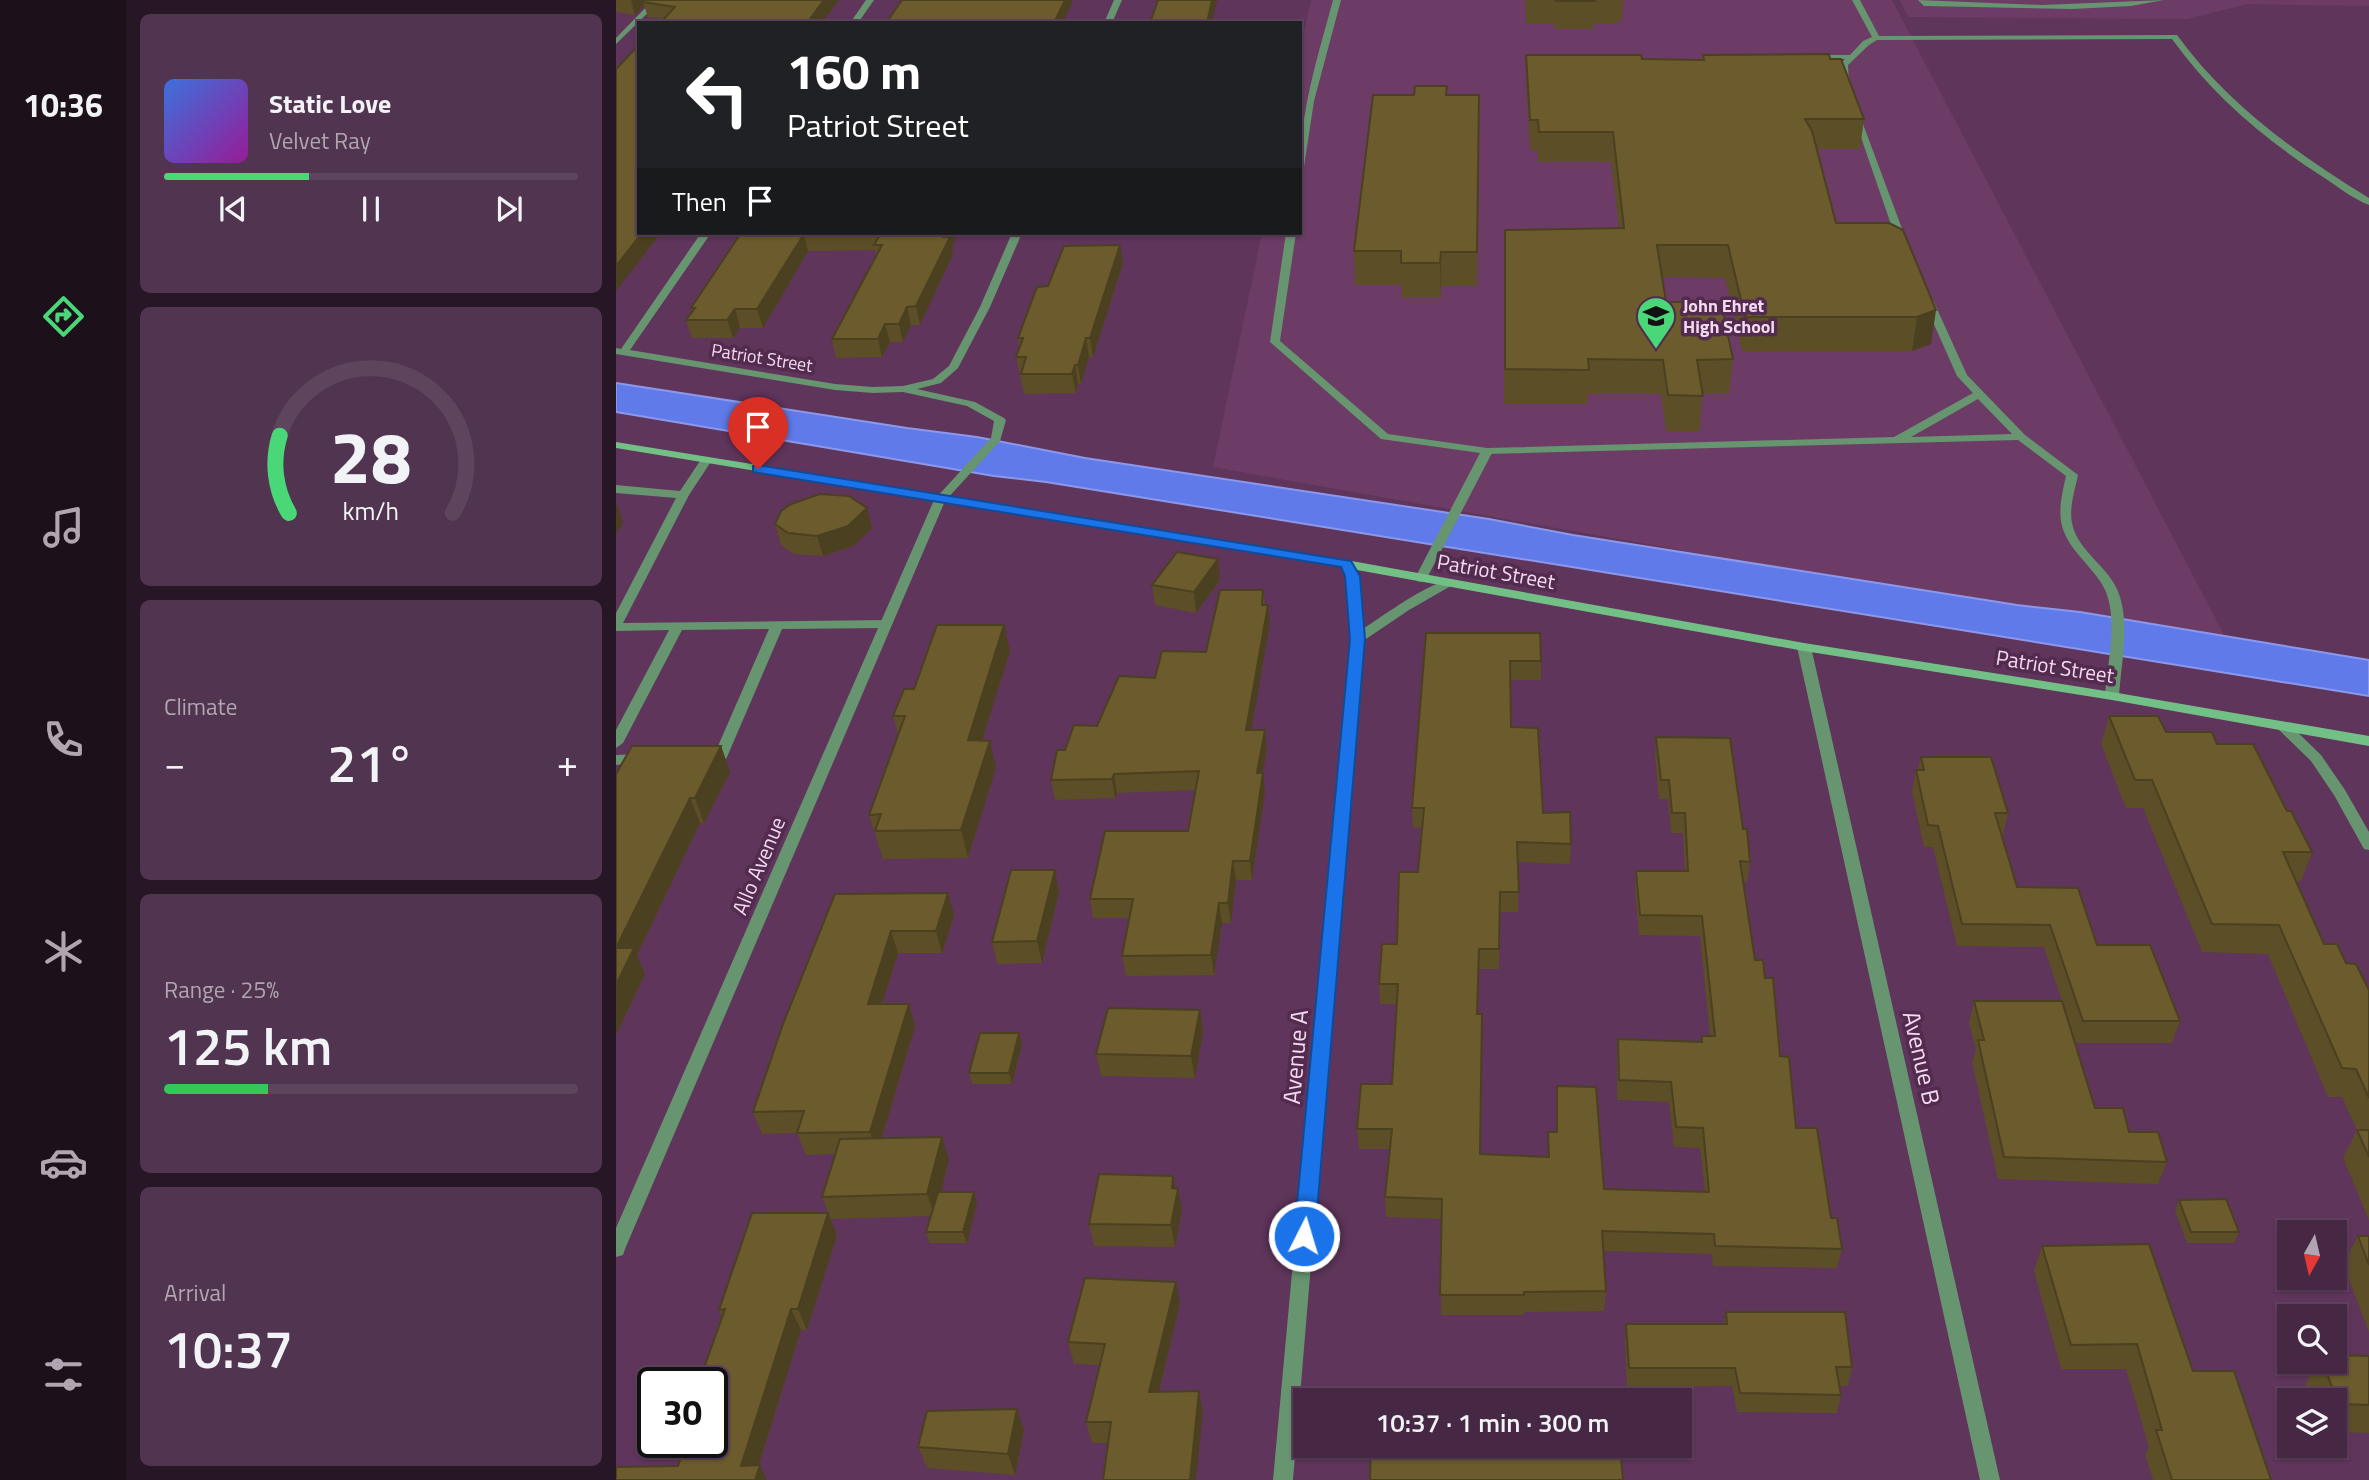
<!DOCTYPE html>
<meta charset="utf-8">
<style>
:root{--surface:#472844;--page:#51344f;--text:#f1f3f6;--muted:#b0a6b2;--line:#5f445d;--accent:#49d778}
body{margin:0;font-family:"Titillium Web",sans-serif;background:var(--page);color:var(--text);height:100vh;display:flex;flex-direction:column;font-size:26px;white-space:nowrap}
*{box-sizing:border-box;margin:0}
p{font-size:23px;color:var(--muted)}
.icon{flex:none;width:38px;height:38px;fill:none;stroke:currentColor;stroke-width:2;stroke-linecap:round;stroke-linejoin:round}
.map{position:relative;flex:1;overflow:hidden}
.drawer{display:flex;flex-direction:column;gap:14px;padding:14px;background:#271625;width:490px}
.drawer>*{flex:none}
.banner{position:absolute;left:21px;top:21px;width:665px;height:214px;border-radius:0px;box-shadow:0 2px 5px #0004,0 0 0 2px var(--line);background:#202124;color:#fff;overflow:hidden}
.needle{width:46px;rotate:188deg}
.buttons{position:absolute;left:1661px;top:1220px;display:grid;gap:14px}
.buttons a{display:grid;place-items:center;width:70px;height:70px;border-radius:0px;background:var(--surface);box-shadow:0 2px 5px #0004,0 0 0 2px var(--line);font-size:35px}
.speed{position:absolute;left:21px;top:1367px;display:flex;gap:14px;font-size:35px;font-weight:700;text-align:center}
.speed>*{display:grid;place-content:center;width:91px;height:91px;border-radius:50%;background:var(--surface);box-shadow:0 2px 5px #0004,0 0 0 2px var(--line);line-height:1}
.speed .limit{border:4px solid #111;border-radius:10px;background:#fff;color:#111}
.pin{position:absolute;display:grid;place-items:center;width:60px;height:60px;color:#fff;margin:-72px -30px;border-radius:50% 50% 50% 0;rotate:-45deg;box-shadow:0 0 7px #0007}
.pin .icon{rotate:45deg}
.me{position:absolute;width:77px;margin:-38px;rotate:5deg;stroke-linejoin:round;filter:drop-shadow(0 0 5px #0008)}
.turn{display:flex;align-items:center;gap:24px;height:147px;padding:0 35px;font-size:32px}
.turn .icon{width:91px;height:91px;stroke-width:2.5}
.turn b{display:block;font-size:49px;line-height:60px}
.then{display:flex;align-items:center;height:66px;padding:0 35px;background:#0003;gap:14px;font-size:26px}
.big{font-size:52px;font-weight:600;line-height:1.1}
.drawer .card{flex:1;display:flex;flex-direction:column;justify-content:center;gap:10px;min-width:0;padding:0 24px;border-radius:10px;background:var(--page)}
.drawer .dial{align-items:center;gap:0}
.dial svg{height:182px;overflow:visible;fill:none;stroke:var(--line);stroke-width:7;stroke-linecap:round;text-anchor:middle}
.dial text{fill:var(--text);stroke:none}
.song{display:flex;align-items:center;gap:21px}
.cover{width:84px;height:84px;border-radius:10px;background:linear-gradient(135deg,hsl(220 70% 55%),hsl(300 70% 35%))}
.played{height:7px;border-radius:4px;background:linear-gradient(90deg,var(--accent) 35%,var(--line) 35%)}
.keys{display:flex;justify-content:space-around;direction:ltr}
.heat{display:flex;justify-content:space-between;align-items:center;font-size:38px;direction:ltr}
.charge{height:10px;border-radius:5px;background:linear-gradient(90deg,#34c759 25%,var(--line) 0)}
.trip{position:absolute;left:677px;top:1388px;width:399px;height:70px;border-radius:0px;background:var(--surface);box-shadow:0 2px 5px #0004,0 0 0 2px var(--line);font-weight:600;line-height:70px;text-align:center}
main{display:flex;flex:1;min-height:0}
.tab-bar{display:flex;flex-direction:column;width:126px;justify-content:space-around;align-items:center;background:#1c101b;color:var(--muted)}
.tab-bar .icon{width:49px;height:49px}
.tab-bar .active{color:var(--accent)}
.tab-bar b{font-size:32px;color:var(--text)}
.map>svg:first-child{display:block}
</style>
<main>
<nav class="tab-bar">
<b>10:36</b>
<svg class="icon active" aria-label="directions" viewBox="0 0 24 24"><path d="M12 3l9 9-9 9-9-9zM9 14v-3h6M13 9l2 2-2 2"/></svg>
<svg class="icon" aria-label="music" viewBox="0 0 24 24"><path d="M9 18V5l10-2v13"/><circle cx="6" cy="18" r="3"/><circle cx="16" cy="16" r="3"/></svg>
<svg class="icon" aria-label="phone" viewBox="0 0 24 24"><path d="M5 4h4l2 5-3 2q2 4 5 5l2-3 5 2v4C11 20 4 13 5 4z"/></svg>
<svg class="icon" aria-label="climate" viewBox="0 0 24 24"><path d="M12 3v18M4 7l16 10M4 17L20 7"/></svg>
<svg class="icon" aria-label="car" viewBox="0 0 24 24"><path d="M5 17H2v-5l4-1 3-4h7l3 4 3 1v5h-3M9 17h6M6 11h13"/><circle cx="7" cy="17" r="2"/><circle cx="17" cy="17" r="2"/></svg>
<svg class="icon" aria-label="filters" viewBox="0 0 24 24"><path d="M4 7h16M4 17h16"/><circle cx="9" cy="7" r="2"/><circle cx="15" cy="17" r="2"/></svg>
</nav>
<section class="drawer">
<div class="card">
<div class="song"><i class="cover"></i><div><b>Static Love</b><p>Velvet Ray</p></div></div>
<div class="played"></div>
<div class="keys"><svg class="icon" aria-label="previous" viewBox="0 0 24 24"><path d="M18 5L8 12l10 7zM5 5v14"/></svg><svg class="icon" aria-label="pause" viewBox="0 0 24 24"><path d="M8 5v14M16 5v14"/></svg><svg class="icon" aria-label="next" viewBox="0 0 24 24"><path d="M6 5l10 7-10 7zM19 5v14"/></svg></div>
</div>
<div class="card dial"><svg viewBox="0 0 100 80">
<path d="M14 69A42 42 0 1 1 86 69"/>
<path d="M14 69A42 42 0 0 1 10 35" stroke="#49d778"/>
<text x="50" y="56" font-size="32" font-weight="700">28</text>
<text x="50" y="72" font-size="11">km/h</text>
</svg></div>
<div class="card"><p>Climate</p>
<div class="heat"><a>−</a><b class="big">21°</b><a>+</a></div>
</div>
<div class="card"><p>Range · 25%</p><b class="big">125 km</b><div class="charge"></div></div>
<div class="card"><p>Arrival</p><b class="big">10:37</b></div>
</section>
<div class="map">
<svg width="1753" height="1480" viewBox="0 0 1753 1480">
<rect width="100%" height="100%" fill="#5f355b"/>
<path fill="#6c3c67" d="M695,0H1276L1615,648L597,467L646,233H684V51Z
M1284,0H1753V6L1632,4L1571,19L1292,17Z"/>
<path fill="#607be9" stroke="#8c98eb" stroke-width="2" d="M0,383L291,428L361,437L469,458L873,519L957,535L1401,605L1464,612L1753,660V696L430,482L378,476L0,412Z"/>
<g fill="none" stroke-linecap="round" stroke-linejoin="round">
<path fill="#669570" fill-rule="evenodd" d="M717,0H725L698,101L688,167L684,170C684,111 702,56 717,0Z
M1236,0H1244L1263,36L1561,35C1612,105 1680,153 1753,198V205C1737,199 1721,186 1707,177C1648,139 1597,96 1556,39L1261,40L1253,45L1232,65L1233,84L1226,86L1224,65L1229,59H1196L1192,57L1196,55H1234L1247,41L1256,37Z
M1302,0L1426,5L1548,0L1515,6L1456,9L1308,6Z
M1237,114L1244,116L1291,242L1289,244L1281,242Z
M670,233H680L664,341L772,434L871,448L1278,437L1357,393L1341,376L1308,302L1317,300L1351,375L1409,435L1462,475C1459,490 1453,507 1456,523C1461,551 1494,567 1503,594C1514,625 1505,664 1503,696L1496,700L1489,696C1491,664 1502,624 1490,592C1485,580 1476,571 1468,561C1440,530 1441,515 1450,476L1402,440L871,454L765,439L654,342ZM1362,399L1396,434L1295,437Z
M90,457L96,460L73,495L7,623L270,620L276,624L270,628L166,629L111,757L109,760L91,763L84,758L86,755L99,753L153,629L66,630L7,743L0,748V730L53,630L0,631V613L60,498L0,493V485L64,491L86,458Z
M26,754L31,756L33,759L31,762L0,765V755Z"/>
<path fill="#669570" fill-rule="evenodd" d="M37,0H45L0,44V38Z
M250,0H258L242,23H234Z
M498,0H506L496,23H488Z
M85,233H95L14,350L219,384L257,387L287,386L317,379L333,366L364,307L396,233H406L374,307L342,368L325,383L301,389L359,402L388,418L390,420L384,441L329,501L9,1249L7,1255L0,1257V1228L318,500L375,438L378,421L351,406L287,392L257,393L219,390L0,354V348L5,349Z
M871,448L877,451L811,578L805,582L801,581L799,578L865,451Z
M730,560L734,561L742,576L747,629C764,618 820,577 838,580L840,583L793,610L747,641L677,1480H657L734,639L730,576L724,564Z
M1188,643L1195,647L1384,1480H1364L1181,647Z
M1667,722L1672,723L1705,755L1729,790L1753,832V850L1748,849L1718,795L1695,761L1662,729L1660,726L1662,723Z"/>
<path fill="#73c086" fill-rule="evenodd" d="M0,442L730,560L1188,643L1496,692L1753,736V746L1496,700L1188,651L730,568L0,448Z"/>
</g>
<path fill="#5c4e27" d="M0,0H223L48,19L32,17L28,5L19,15L0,12Z
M909,0H1007L1006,21L999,22L998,24H978L977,29H939L938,24H910Z
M910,55L1026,59L1086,60L1087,55L1248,119L1244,149H1201L1220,223H1273L1315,344L1296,351H1126L1109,278L1046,277L1050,302L1117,359L1113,394H1086L1084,431H1050L1045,394H972L971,404H888L889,230L1003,228L995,162H922V150H914L910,84Z
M831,95L863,126L861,286H825V298H786L785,285H739L738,251Z
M125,233H342L336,247L337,254L304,325H295L287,342H274L266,357L220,358L216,339L260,256L259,250L192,251L147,328H124L117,338H76L70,320L76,312L75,308Z
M507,263L477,357H473L465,384H462L460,393L408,394L400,357L403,348L402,338L432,286Z
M159,524L256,528L237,546L207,556L178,554L165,545Z
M602,559L604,580L580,613L539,605L536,585Z
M647,590L649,605L654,623L635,730L651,749L646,773L649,792L636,880H620L615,923H606L598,975L510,976L506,956L514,918H477L474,899L572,831L579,790L501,793L499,798L439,800L435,780L449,750L481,726L539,678L590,652Z
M388,625L394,651L366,741L380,768L352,858L267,859L253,815L282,734L277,716L298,689Z
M810,633L925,661V680H894L895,727L927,813L955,844L954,864L902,862V912H884L883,969H863L862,1014L864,1154L932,1157V1132H940L941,1086L988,1189L1089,1192L1084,1148L1058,1147L1053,1102L1001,1100V1059L1002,1039L1085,1042L1086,1036H1094L1084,936L1023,935L1019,891L1020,871H1069L1067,833H1055L1052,799H1043L1039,757L1040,737L1127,829L1134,862L1131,882H1127L1139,960L1149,978L1164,1056L1180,1128L1226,1249L1221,1268L1097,1266L1096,1254L987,1251L990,1291L988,1311L908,1312V1315H825L826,1219L770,1217L769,1197L774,1149H743L741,1129L776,1084L781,1004H764L763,984L781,944L802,872L806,827L797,828L796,808Z
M1493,716L1550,732L1601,744L1671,811L1696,852L1685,881H1680L1708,944L1730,963L1753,990V1220L1727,1158L1741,1130L1726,1097H1712L1652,954L1586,952L1527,808H1510L1485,744Z
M105,746L114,772L88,823H84L21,955L29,974L0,1035V774Z
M1305,757L1392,813L1387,835H1386L1401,887L1481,945L1564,1021L1556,1043H1460L1448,1007L1479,1108L1513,1132L1551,1162L1542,1184L1382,1179L1356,1062L1360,1050L1353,1023L1358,1001H1446L1428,947L1341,946L1317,847H1308L1296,792L1300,770H1302Z
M443,892L426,963L381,964L376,942Z
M332,893L338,915L326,953H282L266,1004H293L299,1026L266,1138L333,1159L325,1192H358L361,1203L351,1243H314L310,1232L315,1216L215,1219L206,1197L219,1154L190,1155L181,1133L146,1134L137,1112L219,894Z
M584,1010L587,1032L579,1078L485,1076L480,1054Z
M403,1033L406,1044L396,1084H356L353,1073Z
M557,1176L560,1188L562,1189L566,1210L559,1247L478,1246L473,1224Z
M1563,1200L1623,1232L1618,1243H1571L1559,1211Z
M212,1213L221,1235L191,1330H185L143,1465L151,1480H0L62,1466L96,1442L106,1317L103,1310Z
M1742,1236H1753V1332L1727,1264Z
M1426,1246L1577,1371L1655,1480H1537L1529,1454L1533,1447L1510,1369H1445L1418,1271Z
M564,1303L543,1392L587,1412L492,1443H476L470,1422L484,1365L458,1364L452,1342Z
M1110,1312L1236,1367L1232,1386H1224L1225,1395L1221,1413L1121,1412L1116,1386L1011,1387L1009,1343L1010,1324H1108Z
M1753,1356V1433L1718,1432V1400H1696L1690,1383L1701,1362H1718Z
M408,1430L399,1475L311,1468L302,1447Z"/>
<path fill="#4b4020" d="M15,0H33L27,2L28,5L19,15Z
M208,0H223L206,23H191Z
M449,0H457L447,23H438Z
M596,0H601L596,23H591Z
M26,233H45L0,291V266Z
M331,233H342L336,247L337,254L304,325L300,306Z
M188,234L192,251L147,328L141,309Z
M504,245L507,263L477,357L474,338Z
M825,252V298L824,263Z
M291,307L295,325L287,342L283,324Z
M119,309L124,328L117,338L111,320Z
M1320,310L1315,344L1296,351L1301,317Z
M269,324L274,342L266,357L262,339Z
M470,338L473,357L465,384L462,365Z
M459,365L462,384L460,393L456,374Z
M0,502L7,523L0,534Z
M251,508L256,528L237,546L207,556L201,536Z
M602,559L604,580L580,613L578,592Z
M652,605L654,623L632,749L630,730Z
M388,625L394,651L358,767L352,740Z
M649,730L651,749L643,792L641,773Z
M374,741L380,768L352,858L345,830Z
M105,746L114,772L88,823L79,798Z
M647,773L649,792L636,880L634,861Z
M498,774L501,793L499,798L496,779Z
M74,798L84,823L21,955L29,974L0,1035V948Z
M617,861L620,880L615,923L612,903Z
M439,870L443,892L426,963L421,941Z
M332,893L338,915L326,953L320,931Z
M603,903L606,923L598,975L595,955Z
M275,931L282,953L259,1026L252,1004Z
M293,1004L299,1026L261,1154L254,1132Z
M584,1010L587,1032L579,1078L575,1056Z
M403,1033L406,1044L396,1084L393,1073Z
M326,1137L333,1159L319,1216L311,1194Z
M557,1176L561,1194L562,1189L566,1210L559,1247L555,1225L556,1188Z
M358,1192L361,1203L351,1243L347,1232Z
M212,1213L221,1235L191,1330L182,1309Z
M560,1282L564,1303L538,1413L533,1392Z
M175,1309L185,1330L138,1480L125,1466Z
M583,1391L587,1412L580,1480H574Z
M401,1409L408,1430L399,1475L392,1454Z
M144,1465L151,1480H139Z"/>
<path fill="#6b5b2d" stroke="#4b4020" stroke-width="2" d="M29,0H208L191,23H44L59,7L27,2Z
M286,0H449L438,23H270Z
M542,0H596L591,23H534Z
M939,0H978L979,1H940Z
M23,45V233H26L0,266V69Z
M1213,54L1214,59H1225L1248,119H1189L1196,131L1220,223H1273L1287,230L1320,310L1301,317H1129L1112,245H1041L1050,302H1105L1117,359L1081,360L1087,396L1052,395L1047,360L972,359L973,370L889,369V230L1008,228L997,132H923L922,120H914L910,55H1025L1026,59L1088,60L1087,55Z
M799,86H831L830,95H863L861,252H825L824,263H785V251H738L757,95H798Z
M125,233H256L188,234L141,309H119L111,320H70L79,308H75Z
M265,233H331L328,237H334L300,306L291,307L283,324H269L262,339H216L266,245H258Z
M504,245L474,338H470L462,365H459L456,374H405L410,357H400L407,338H402L421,287L432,286L448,246Z
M204,494L233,496L251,508L232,526L201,536L172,533L159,524L165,511L175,504Z
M561,552L602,559L578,592L536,585Z
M604,590H647L646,605H652L630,730H649L641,773H647L634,861H617L612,903H603L595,955L506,956L517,899H474L489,831H572L583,771L498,774L496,779L435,780L441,750H449L458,725L481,726L503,676L539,678L546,651L590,652Z
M321,625H388L352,740L374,741L345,830L259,831L265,814L253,815L289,716H277L288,689H298Z
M810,633H924L925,661H894L895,727L922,728L927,813L954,812L955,844L901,842L903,892H884L883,949H863L861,1014H866L864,1154L933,1157L932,1132H941V1086L980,1087L988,1189L1093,1192L1087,1128L1060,1127L1055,1082L1003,1080L1002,1039L1086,1042V1036H1099L1086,916L1024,915L1020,871H1072L1069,813H1056L1053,780H1045L1040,737L1114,738L1127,829H1131L1134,862L1124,861L1139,960H1147L1149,978H1157L1164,1056L1173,1057L1180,1128H1201L1215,1218H1221L1226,1249L1099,1246L1098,1234L986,1231L990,1291L908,1292V1295H824L826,1199L769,1197L776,1129H741L745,1084H776L782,984H763L766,944H781L783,872H802L808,808H796Z
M1493,716H1542L1550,732H1596L1601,744H1637L1671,811H1675L1696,852H1667L1708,944H1721L1730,963L1740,964L1753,990V1098L1740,1069L1726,1068L1663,925L1596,924L1536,780H1519Z
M16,746H105L79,798H74L0,948H18L0,985V774Z
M1305,757H1375L1392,813H1379L1401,887L1462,888L1481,945H1534L1564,1021H1467L1434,925L1346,924L1322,826L1312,825L1300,770H1308Z
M395,870H439L421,941L376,942Z
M332,893L320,931H275L252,1004H293L254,1132L181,1133L188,1111L137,1112L167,1024L219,894Z
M1358,1001H1446L1479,1108H1507L1513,1132H1542L1551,1162L1388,1157L1362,1040H1368Z
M492,1008L584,1010L575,1056L480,1054Z
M364,1033H403L393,1073H353Z
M1741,1130H1753V1157Z
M326,1137L311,1194L206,1197L224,1139Z
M483,1174L557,1176L556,1188L562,1189L555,1225L473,1224Z
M322,1192H358L347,1232H310Z
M1610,1199L1623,1232H1575L1563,1200Z
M136,1213H212L182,1309H175L125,1466L144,1465L139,1480H0V1467L62,1466L70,1442H96V1382H83L109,1309L103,1310Z
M1742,1236H1753V1265Z
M1533,1244L1577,1371H1618L1655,1480H1556L1540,1430H1546L1521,1344L1455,1345L1426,1246Z
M469,1278L560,1282L533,1392L583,1391L574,1480H487L495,1422H470L489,1344L452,1342Z
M1110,1312H1229L1236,1367H1220L1225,1395L1124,1393L1119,1368H1013L1010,1324H1111Z
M1718,1355L1753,1356V1405L1722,1404L1707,1362H1718Z
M944,1389H1000L1001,1400H944Z
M401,1409L392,1454L302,1447L311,1411Z
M755,1446H1004L1007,1480H754Z"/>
<path fill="#1a73e8" stroke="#114b97" stroke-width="2" d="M142,465L735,561L744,576L749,639L699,1236L696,1242L688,1245L681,1242L678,1236L734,639L729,576L725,567L137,472V466Z"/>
<defs>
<g id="school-pin" transform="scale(2.0125)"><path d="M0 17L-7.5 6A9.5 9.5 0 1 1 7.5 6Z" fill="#49d778" stroke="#532b4f"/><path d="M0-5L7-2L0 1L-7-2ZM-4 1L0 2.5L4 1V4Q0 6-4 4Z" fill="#111"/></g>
</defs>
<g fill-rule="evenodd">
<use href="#school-pin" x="1040" y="316"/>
</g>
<g text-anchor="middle" stroke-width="7" stroke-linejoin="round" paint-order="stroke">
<g font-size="18" font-weight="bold" fill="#f4daf0" stroke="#532b4f" text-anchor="start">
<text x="1067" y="312">John Ehret<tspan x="1067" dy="21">High School</tspan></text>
</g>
<g font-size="18" fill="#f4daf0" stroke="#532b4f">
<text transform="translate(146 358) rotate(9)" y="6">Patriot Street</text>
</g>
<g font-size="21" fill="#f4daf0" stroke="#532b4f">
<text transform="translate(880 572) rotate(10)" y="7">Patriot Street</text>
<text transform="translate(1439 667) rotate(9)" y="7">Patriot Street</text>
<text transform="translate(143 866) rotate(-67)" y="7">Allo Avenue</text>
</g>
<g font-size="24" fill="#f4daf0" stroke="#532b4f">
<text transform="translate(680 1057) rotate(-85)" y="8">Avenue A</text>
<text transform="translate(1305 1058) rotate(77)" y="8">Avenue B</text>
</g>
</g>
</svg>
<div class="buttons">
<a><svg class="needle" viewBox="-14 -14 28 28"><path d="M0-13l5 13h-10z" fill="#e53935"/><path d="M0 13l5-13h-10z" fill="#b0a6b2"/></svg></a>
<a><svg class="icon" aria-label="search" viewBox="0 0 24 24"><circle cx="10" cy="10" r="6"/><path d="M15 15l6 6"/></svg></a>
<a><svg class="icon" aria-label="layers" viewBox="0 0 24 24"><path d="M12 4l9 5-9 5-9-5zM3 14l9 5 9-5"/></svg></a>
</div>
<div class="speed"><div class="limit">30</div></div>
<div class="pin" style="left:142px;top:469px;background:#d93025"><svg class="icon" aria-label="arrive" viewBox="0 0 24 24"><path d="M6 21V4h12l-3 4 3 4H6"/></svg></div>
<svg class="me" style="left:688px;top:1236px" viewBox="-20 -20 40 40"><circle r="17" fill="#1a73e8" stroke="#fff" stroke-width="3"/><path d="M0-11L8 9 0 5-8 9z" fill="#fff"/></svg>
<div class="trip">10:37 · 1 min · 300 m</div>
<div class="banner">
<div class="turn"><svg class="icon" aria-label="left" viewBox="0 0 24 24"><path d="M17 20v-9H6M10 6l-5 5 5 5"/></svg><div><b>160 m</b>Patriot Street</div></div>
<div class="then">Then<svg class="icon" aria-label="arrive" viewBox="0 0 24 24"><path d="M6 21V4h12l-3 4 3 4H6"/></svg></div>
</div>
</div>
</main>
